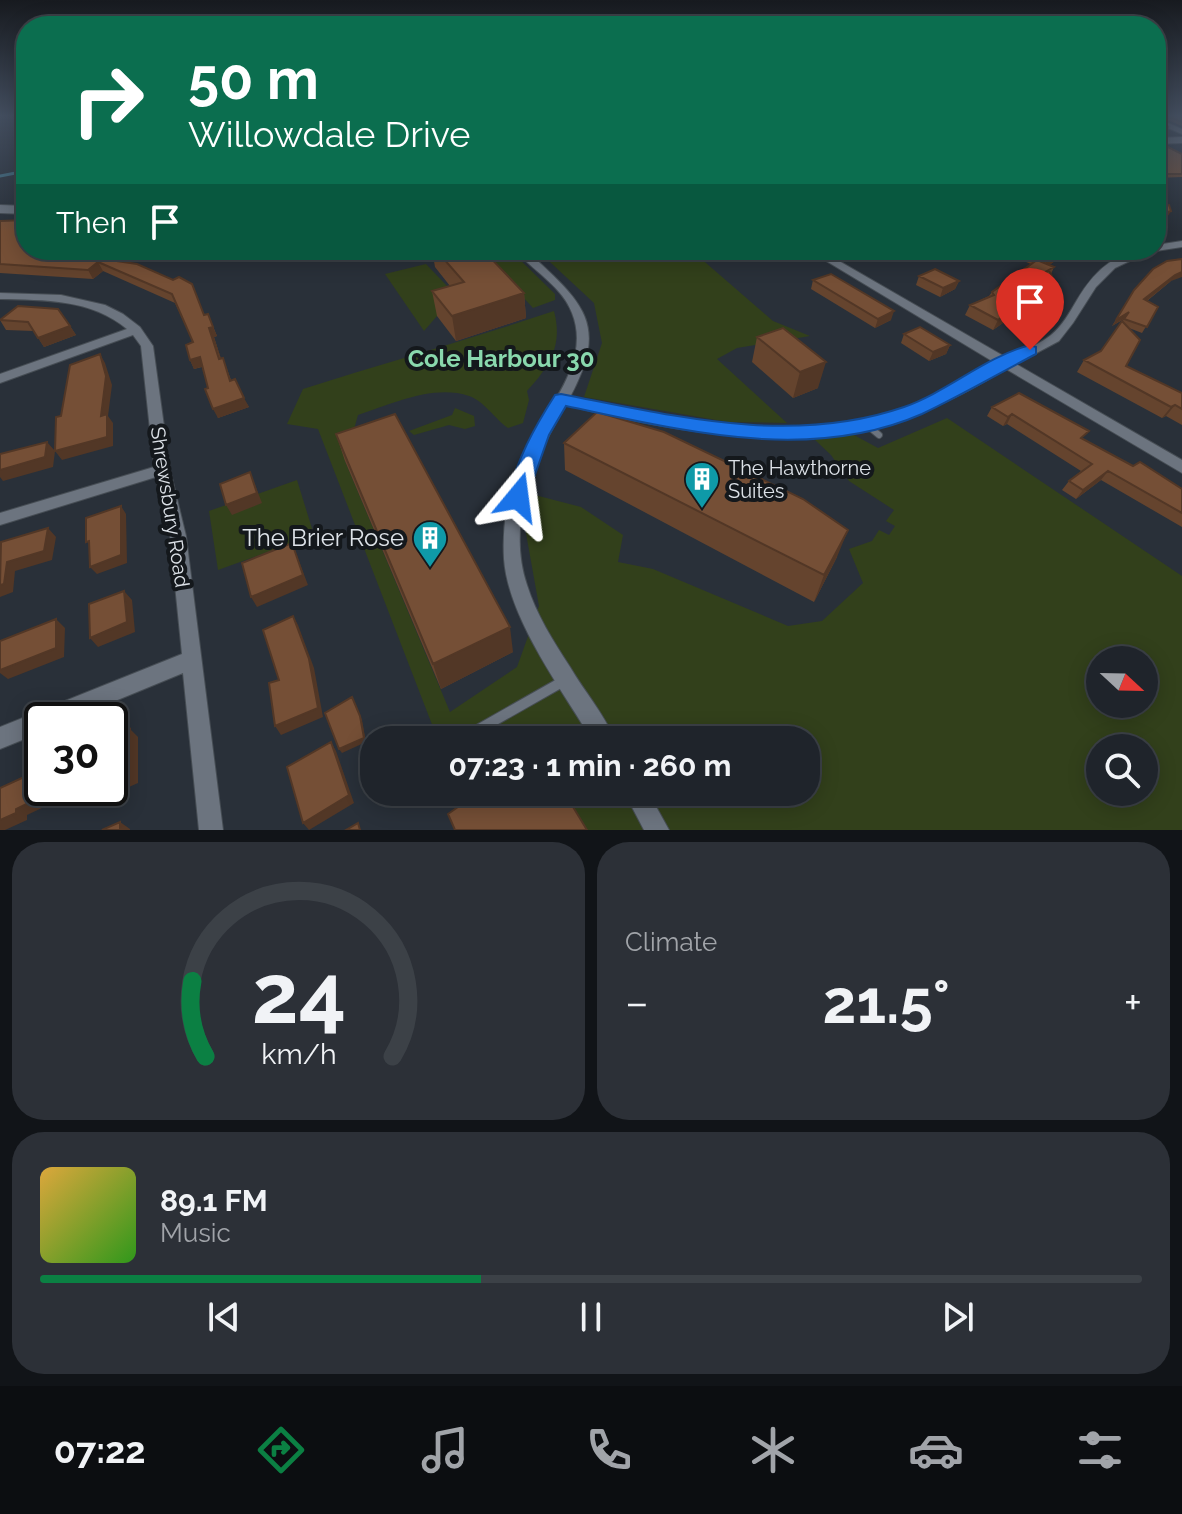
<!DOCTYPE html>
<meta charset="utf-8">
<style>
:root{--surface:#1f242b;--page:#2c3037;--text:#f1f3f6;--muted:#a1a4a9;--line:#3c4147;--accent:#0b8043}
body{margin:0;font-family:Raleway,sans-serif;background:var(--page);color:var(--text);height:100vh;display:flex;flex-direction:column;font-size:30px;white-space:nowrap}
*{box-sizing:border-box;margin:0}
p{font-size:26px;color:var(--muted)}
.icon{flex:none;width:44px;height:44px;fill:none;stroke:currentColor;stroke-width:2;stroke-linecap:round;stroke-linejoin:round}
.map{position:relative;height:830px;overflow:hidden}
.sheet{display:flex;flex-direction:column;gap:12px;padding:12px;background:#111418;flex:1}
.sheet>*{flex:none}
.top-card{position:absolute;left:16px;top:16px;width:1150px;height:244px;border-radius:32px;box-shadow:0 4px 20px #0003,0 0 0 2px var(--line);background:#0b6e4f;color:#fff;overflow:hidden}
.needle{width:52px;rotate:112deg}
.fabs{position:absolute;left:1086px;top:646px;display:grid;gap:16px}
.fabs a{display:grid;place-items:center;width:72px;height:72px;border-radius:50%;background:var(--surface);box-shadow:0 4px 20px #0003,0 0 0 2px var(--line);font-size:40px}
.speed{position:absolute;left:24px;top:702px;display:flex;gap:16px;font-size:40px;font-weight:700;text-align:center}
.speed>*{display:grid;place-content:center;width:104px;height:104px;border-radius:50%;background:var(--surface);box-shadow:0 4px 20px #0003,0 0 0 2px var(--line);line-height:1}
.speed .limit{border:4px solid #111;border-radius:12px;background:#fff;color:#111}
.pin{position:absolute;display:grid;place-items:center;width:68px;height:68px;color:#fff;margin:-82px -34px;border-radius:50% 50% 50% 0;rotate:-45deg;box-shadow:0 0 8px #0007}
.pin .icon{rotate:45deg}
.me{position:absolute;width:88px;margin:-44px;rotate:16deg;stroke-linejoin:round;filter:drop-shadow(0 0 6px #0008)}
.turn{display:flex;align-items:center;gap:28px;height:168px;padding:0 40px;font-size:36px}
.turn .icon{width:104px;height:104px;stroke-width:2.5}
.turn b{display:block;font-size:56px;line-height:68px}
.then{display:flex;align-items:center;height:76px;padding:0 40px;background:#0003;gap:16px;font-size:30px}
.big{font-size:60px;font-weight:700;line-height:1.1}
.sheet .tile{flex:1;display:flex;flex-direction:column;justify-content:center;gap:12px;min-width:0;padding:0 28px;border-radius:32px;background:var(--page)}
.sheet .dial{align-items:center;gap:0}
.dial svg{height:208px;overflow:visible;fill:none;stroke:var(--line);stroke-width:7;stroke-linecap:round;text-anchor:middle}
.dial text{fill:var(--text);stroke:none}
.song{display:flex;align-items:center;gap:24px}
.cover{width:96px;height:96px;border-radius:12px;background:linear-gradient(135deg,hsl(40 70% 55%),hsl(110 70% 35%))}
.played{height:8px;border-radius:4px;background:linear-gradient(90deg,var(--accent) 40%,var(--line) 40%)}
.keys{display:flex;justify-content:space-around;direction:ltr}
.heat{display:flex;justify-content:space-between;align-items:center;font-size:44px;direction:ltr}
.sheet .tiles{flex:1;display:grid;gap:12px;grid-template-columns:1fr 1fr}
.tile:last-child{grid-column:span 2}
.trip{position:absolute;left:360px;top:726px;width:460px;height:80px;border-radius:32px;background:var(--surface);box-shadow:0 4px 20px #0003,0 0 0 2px var(--line);font-weight:700;line-height:80px;text-align:center}
.dock{display:flex;height:128px;justify-content:space-around;align-items:center;background:#0c0e11;color:var(--muted)}
.dock .icon{width:56px;height:56px}
.dock .current{color:var(--accent)}
.dock b{font-size:36px;color:var(--text)}
.map>svg:first-child{display:block}
</style>
<div class="map">
<svg width="1182" height="830" viewBox="0 0 1182 830">
<rect width="100%" height="100%" fill="#293039"/>
<path fill="#32401b" fill-rule="evenodd" d="M497,250H510L555,294V300L533,308L489,260L500,257Z
M537,250H691L773,321L810,336L737,348L717,359L787,423L728,422L584,397L602,343L594,303Z
M426,264L467,307L437,316L424,331L385,274Z
M554,311C563,345 550,366 527,391L529,400L523,423L508,428C495,419 484,401 469,396C434,384 391,404 358,415L345,461L450,712L517,667L539,606L522,511L531,494L581,507L623,535L618,562L653,569L788,626L822,621L863,583L849,549L872,541L879,530L889,535L895,526L886,521L894,510L849,481L831,455L813,438L841,428L878,448L947,418L1182,576V830H466L454,792H806V740H438L318,429L287,424L303,389C387,362 471,339 554,311ZM1100,660H1144V704H1100ZM1100,748H1144V792H1100Z
M455,408L474,416L475,426L465,429L449,425L414,435L409,431L452,415Z
M297,480L314,535L218,570L209,511Z"/>
<g fill="none" stroke-linecap="round" stroke-linejoin="round">
<path stroke="#43768b" stroke-width="3" d="M0,176L26,171"/>
<g stroke="#464d54" stroke-width="8">
<path id="service-far1" d="M867,425L879,435"/>
</g>
<g stroke="#464d54" stroke-width="12">
<path id="service" d="M460,740L562,682"/>
</g>
<g stroke="#464d54" stroke-width="2">
<path id="minor" d="M1156,118L1182,129V134L1156,123Z
M1182,241V247L1156,251L1153,250L1115,268L1096,287L1073,323L1059,341L1016,364L1182,460V473L1006,369C978,385 950,402 919,413C802,456 683,434 566,405C534,458 506,522 527,585C536,614 553,641 570,667C584,691 604,714 615,740H592C562,690 508,618 504,559C502,525 508,489 522,458C541,413 593,365 572,313C562,286 533,271 515,250H526C580,301 611,321 570,397C681,423 798,446 909,407C939,397 968,379 997,364L808,250H820L1007,358C1021,351 1039,345 1051,335C1062,326 1070,312 1077,300C1096,268 1117,250 1156,250V245Z
M0,293L61,295L105,305L123,314L140,327L153,346L170,470L186,536L223,830H199L183,673L69,720H42V732L0,749V727L182,654L170,536L156,477L0,525V513L154,467L141,346L133,335L0,383V374L127,329C91,299 45,300 0,299Z
M624,792H648L669,830H644Z"/>
</g>
<g stroke="#464d54" stroke-width="2">
<path id="tertiary" d="M1182,137V143L1156,144V138Z
M0,205L26,206V214L0,213Z"/>
</g>
<use href="#service-far1" stroke="#6c747f" stroke-width="6"/>
<use href="#service" stroke="#6c747f" stroke-width="10"/>
<use href="#minor" fill="#6c747f" fill-rule="evenodd"/>
<use href="#tertiary" fill="#6c747f" fill-rule="evenodd"/>
</g>
<path fill="#65442e" d="M1156,116L1157,122L1169,127L1167,131H1156Z
M1158,116H1182V126Z
M1156,141L1182,154V177L1156,178Z
M0,221L46,253L106,256L108,260L137,264L205,315L208,314L217,336L214,337L221,359L223,358L231,380L249,407L218,418L208,388L202,367L194,369L190,360L193,342L175,303L103,271L93,279L0,273Z
M432,250H483L524,293L526,318L456,341L437,316L432,291L450,286L435,267Z
M1023,250H1072L1049,265L1054,267L1051,274L1052,276L1047,286L1028,299L1024,308L993,330L965,315L970,305L989,296L992,292L1031,264L1019,259Z
M919,276L959,281L955,289L940,297L916,285Z
M813,280L891,320L875,328L811,289Z
M1171,281L1147,301L1158,307L1142,333L1129,328L1126,366L1182,393V425L1166,416L1162,418L1077,372L1084,360L1101,351L1124,319L1112,326L1134,290Z
M0,320L70,326L76,335L44,347L34,331L6,330Z
M904,334L950,345L946,354L929,361L901,343Z
M757,337L818,388L793,398L752,362Z
M992,407L1084,439L1133,466L1182,489V527L1101,480L1076,499L1062,490L1069,481L1081,471L1007,424L1003,426L987,416Z
M336,434L513,652L441,689L345,461Z
M564,443L837,557L814,602L565,470Z"/>
<path fill="#523726" d="M1171,211L1164,222L1156,224V216Z
M250,250H278L251,253Z
M1061,250H1072L1043,269L1048,258Z
M98,262L103,271L93,279L88,270Z
M1182,272V277L1171,281L1140,306L1144,299L1175,275Z
M1052,276L1047,286L1028,299L1024,308L993,330L998,320L1024,296Z
M959,281L955,289L940,297L943,288Z
M524,293L526,318L456,341L452,316Z
M894,311L891,320L875,328L878,319Z
M1129,312L1125,318L1112,326L1116,320Z
M70,326L76,335L44,347L38,338Z
M213,327L217,336L214,337L224,368L209,328Z
M950,345L946,354L929,361L933,352Z
M100,354L105,363L112,385L108,416L113,423V446L62,460L55,451L101,416Z
M200,357L204,366L194,369L190,360Z
M826,362L818,388L793,398L800,372Z
M244,398L249,407L218,418L213,409Z
M1175,405L1166,416L1162,418L1171,407Z
M1012,414L1007,424L1003,426L1008,417Z
M47,442L55,451L53,467L3,481L0,477V470Z
M1108,471L1101,480L1076,499L1083,490Z
M250,472L262,503L232,515L226,505Z
M121,506L126,514L127,563L97,574L90,567Z
M48,528L56,537L52,560L15,571L13,592L0,597V585L7,562Z
M848,530L837,557L814,602L824,575Z
M292,543L308,585L257,607L251,597Z
M124,591L132,600L135,632L98,647L90,638Z
M293,616L298,625L314,668L323,717L281,735L275,726Z
M56,619L65,628L64,657L8,679L0,673V661Z
M510,627L513,652L441,689L433,664Z
M352,697L362,720L366,742L342,753L339,749Z
M130,729L138,737V783L86,806L76,799L102,788H110V785Z
M331,742L336,751L354,803L309,830L303,823Z
M59,788H84L27,815V820L5,830H0V820L16,809Z
M120,822L130,829V830H120Z"/>
<path fill="#754f36" stroke="#523726" stroke-width="2" d="M1156,116L1157,122L1169,127L1156,128Z
M1168,116H1182V122Z
M1156,141L1182,154V174H1156Z
M1169,205L1171,211L1156,216V207Z
M26,220V250H40V253L106,256L103,259L137,264L173,280L179,277L192,284L204,315L208,314L213,327L209,328L219,359L223,358L230,381L235,379L244,398L213,409L205,389L208,388L200,357L190,360L186,345L193,342L172,294L98,262L88,270L0,264V221Z
M436,250H483L524,293L452,316L432,291L464,282Z
M1029,250H1061L1048,258Z
M1182,259V272L1175,275L1144,299L1158,307L1147,327L1124,319L1129,312L1116,320L1134,290L1153,269L1167,261Z
M1037,260L1054,267L1045,272L1049,271L1052,276L1024,296L1029,298L998,320L970,305L994,295L992,292Z
M935,269L959,281L943,288L919,276Z
M831,274L894,311L878,319L813,280Z
M18,306L58,309L70,326L38,338L28,322L0,320Z
M1122,321L1140,340L1126,366L1182,393V409L1175,405L1171,407L1084,360L1101,351Z
M920,327L950,345L933,352L904,334Z
M783,328L826,362L800,372L757,337Z
M100,354L106,376L101,416L107,414V437L55,451L56,417L61,416L70,365Z
M1019,393L1089,431L1081,438L1133,466L1140,462L1182,489V513L1108,471L1083,490L1069,481L1092,464L1012,414L1008,417L992,407Z
M597,412L664,432L803,499L848,530L824,575L564,443Z
M395,414L510,627L433,664L336,434Z
M47,442L45,457L0,470V454Z
M250,472L257,493L226,505L220,484Z
M121,506V555L90,567L89,541L86,542V518Z
M48,528L44,551L7,562L4,584L0,585L1,542Z
M292,543L303,575L251,597L242,563Z
M124,591L127,622L90,638L89,604Z
M293,616L309,659L318,708L275,726L269,683L279,680L263,630Z
M56,619V648L0,670V641Z
M352,697L360,716L364,738L339,749L325,713Z
M130,729V776L110,785V737Z
M331,742L349,795L303,823L287,767Z
M42,762V788H59L16,809V813L0,820V788L35,772V765Z
M77,788H102L76,799Z
M457,792H564L587,830H455L448,814L458,807L453,795Z
M120,822V830H102Z
M358,823L360,830H346Z"/>
<linearGradient id="sky" x2="0" y2="1"><stop stop-color="#171a1f"/><stop offset="0.5" stop-color="#434e5f"/><stop offset="1" stop-color="#434e5f" stop-opacity="0"/></linearGradient>
<rect width="1182" height="232" fill="url(#sky)"/>
<path fill="#1a73e8" stroke="#114b97" stroke-width="2" d="M1030,345L1036,347V354C998,374 960,396 922,414C808,464 681,430 566,406L549,435L525,503H511L508,497C517,459 534,428 555,395L561,394C675,416 791,446 904,407C947,392 985,357 1030,345Z"/>
<defs>
<g id="building-pin" transform="scale(1.8)"><path d="M0 17L-7.5 6A9.5 9.5 0 1 1 7.5 6Z" fill="#0f9aa8" stroke="#14181c"/><path d="M-4-6H4V6H1V3H-1V6H-4ZM-2.5-4.3h1.7v1.8h-1.7ZM.8-4.3h1.7v1.8H.8ZM-2.5-1h1.7V.8h-1.7ZM.8-1h1.7V.8H.8Z" fill="#fff"/></g>
</defs>
<g fill-rule="evenodd">
<use href="#building-pin" x="702" y="479"/>
<use href="#building-pin" x="430" y="538"/>
</g>
<g text-anchor="middle" stroke-width="8" stroke-linejoin="round" paint-order="stroke">
<g font-size="20" fill="#dde2e8" stroke="#14181c" text-anchor="start">
<text x="728" y="475">The Hawthorne<tspan x="728" dy="23">Suites</tspan></text>
</g>
<g font-size="20" fill="#dde2e8" stroke="#14181c">
<text transform="translate(170 507) rotate(81)" y="7">Shrewsbury Road</text>
</g>
<g font-size="24" font-weight="bold" fill="#89d8ad" stroke="#14181c">
<text x="501" y="367">Cole Harbour 30</text>
</g>
<g font-size="24" fill="#dde2e8" stroke="#14181c" text-anchor="end">
<text x="404" y="546">The Brier Rose</text>
</g>
</g>
</svg>
<div class="fabs">
<a><svg class="needle" viewBox="-14 -14 28 28"><path d="M0-13l5 13h-10z" fill="#e53935"/><path d="M0 13l5-13h-10z" fill="#a1a4a9"/></svg></a>
<a><svg class="icon" aria-label="search" viewBox="0 0 24 24"><circle cx="10" cy="10" r="6"/><path d="M15 15l6 6"/></svg></a>
</div>
<div class="speed"><div class="limit">30</div></div>
<div class="pin" style="left:1030px;top:350px;background:#d93025"><svg class="icon" aria-label="arrive" viewBox="0 0 24 24"><path d="M6 21V4h12l-3 4 3 4H6"/></svg></div>
<svg class="me" style="left:518px;top:497px" viewBox="-20 -20 40 40"><path d="M0-17L14 15 0 8-14 15z" fill="#1a73e8" stroke="#fff" stroke-width="4"/></svg>
<div class="trip">07:23 · 1 min · 260 m</div>
<div class="top-card">
<div class="turn"><svg class="icon" aria-label="right" viewBox="0 0 24 24"><path d="M7 20v-9h11M14 6l5 5-5 5"/></svg><div><b>50 m</b>Willowdale Drive</div></div>
<div class="then">Then<svg class="icon" aria-label="arrive" viewBox="0 0 24 24"><path d="M6 21V4h12l-3 4 3 4H6"/></svg></div>
</div>
</div>
<section class="sheet">
<div class="tiles">
<div class="tile dial"><svg viewBox="0 0 100 80">
<path d="M14 69A42 42 0 1 1 86 69"/>
<path d="M14 69A42 42 0 0 1 9 40" stroke="#0b8043"/>
<text x="50" y="56" font-size="32" font-weight="700">24</text>
<text x="50" y="72" font-size="11">km/h</text>
</svg></div>
<div class="tile"><p>Climate</p>
<div class="heat"><a>−</a><b class="big">21.5°</b><a>+</a></div>
</div>
<div class="tile">
<div class="song"><i class="cover"></i><div><b>89.1 FM</b><p>Music</p></div></div>
<div class="played"></div>
<div class="keys"><svg class="icon" aria-label="previous" viewBox="0 0 24 24"><path d="M18 5L8 12l10 7zM5 5v14"/></svg><svg class="icon" aria-label="pause" viewBox="0 0 24 24"><path d="M8 5v14M16 5v14"/></svg><svg class="icon" aria-label="next" viewBox="0 0 24 24"><path d="M6 5l10 7-10 7zM19 5v14"/></svg></div>
</div>
</div>
</section>
<nav class="dock">
<b>07:22</b>
<svg class="icon current" aria-label="directions" viewBox="0 0 24 24"><path d="M12 3l9 9-9 9-9-9zM9 14v-3h6M13 9l2 2-2 2"/></svg>
<svg class="icon" aria-label="music" viewBox="0 0 24 24"><path d="M9 18V5l10-2v13"/><circle cx="6" cy="18" r="3"/><circle cx="16" cy="16" r="3"/></svg>
<svg class="icon" aria-label="phone" viewBox="0 0 24 24"><path d="M5 4h4l2 5-3 2q2 4 5 5l2-3 5 2v4C11 20 4 13 5 4z"/></svg>
<svg class="icon" aria-label="climate" viewBox="0 0 24 24"><path d="M12 3v18M4 7l16 10M4 17L20 7"/></svg>
<svg class="icon" aria-label="car" viewBox="0 0 24 24"><path d="M5 17H2v-5l4-1 3-4h7l3 4 3 1v5h-3M9 17h6M6 11h13"/><circle cx="7" cy="17" r="2"/><circle cx="17" cy="17" r="2"/></svg>
<svg class="icon" aria-label="filters" viewBox="0 0 24 24"><path d="M4 7h16M4 17h16"/><circle cx="9" cy="7" r="2"/><circle cx="15" cy="17" r="2"/></svg>
</nav>
